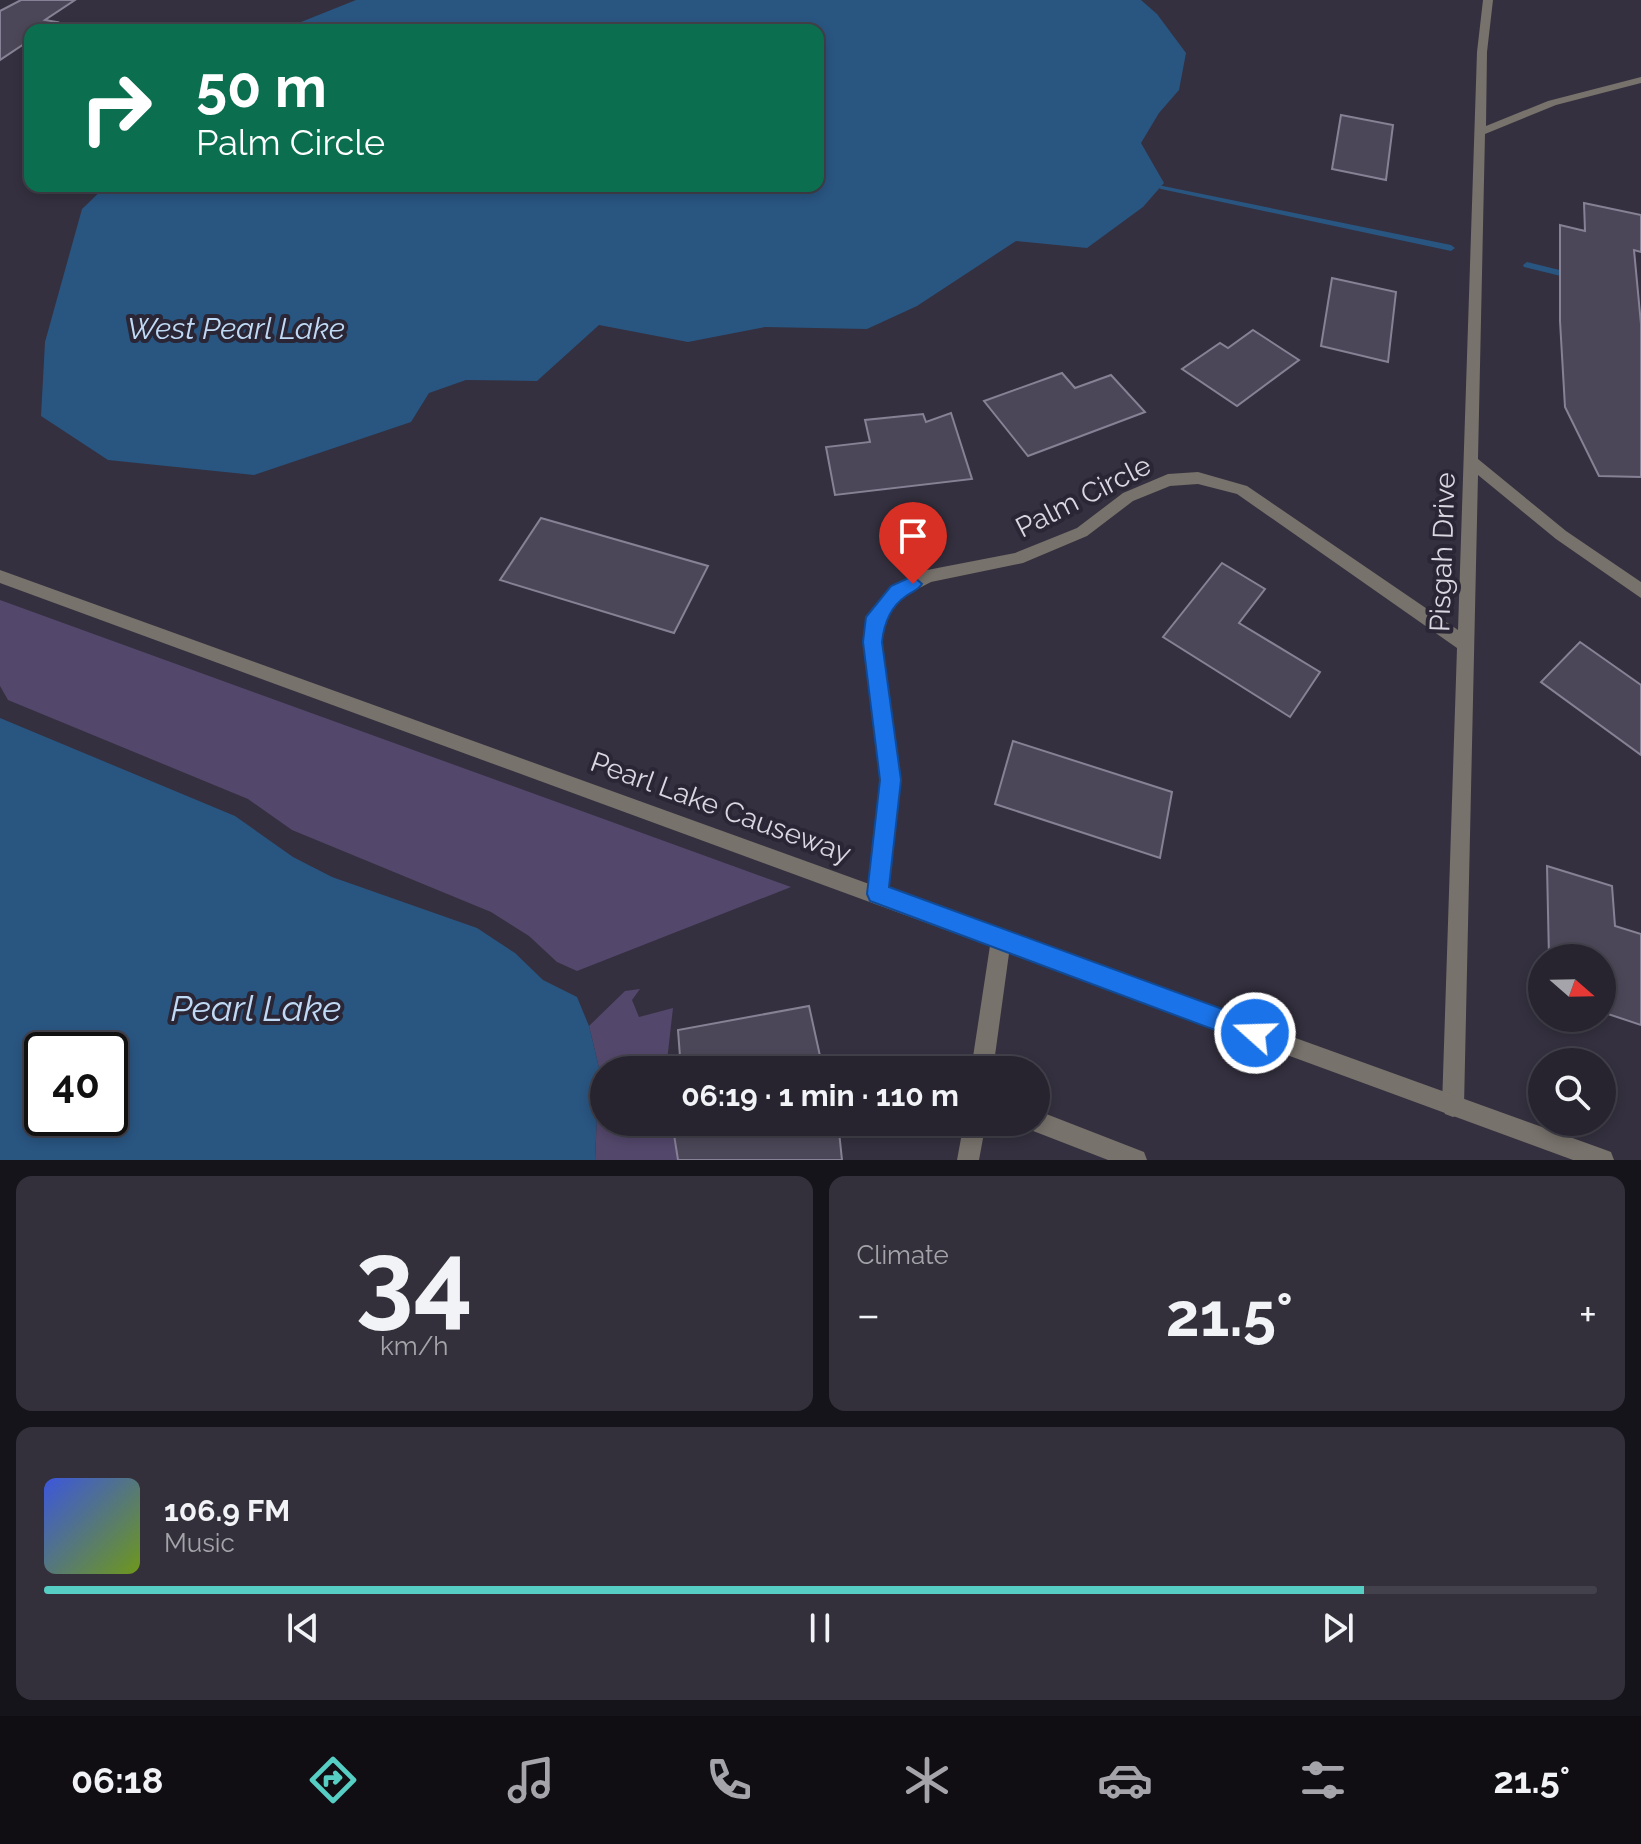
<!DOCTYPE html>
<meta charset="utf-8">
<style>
:root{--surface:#27242f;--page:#33303b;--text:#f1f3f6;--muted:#a4a4aa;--line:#43414b;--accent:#56cec4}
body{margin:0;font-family:Raleway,sans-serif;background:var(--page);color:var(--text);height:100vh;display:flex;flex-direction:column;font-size:30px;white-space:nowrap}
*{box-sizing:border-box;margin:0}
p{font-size:26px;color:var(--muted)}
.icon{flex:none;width:44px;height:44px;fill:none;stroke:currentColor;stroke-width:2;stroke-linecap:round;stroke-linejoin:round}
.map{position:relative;height:1160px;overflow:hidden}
.sheet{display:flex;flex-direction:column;gap:16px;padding:16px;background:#15141a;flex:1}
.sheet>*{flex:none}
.hud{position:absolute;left:24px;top:24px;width:800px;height:168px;border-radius:16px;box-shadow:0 4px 12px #0003,0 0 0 2px var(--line);background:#0b6e4f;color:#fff;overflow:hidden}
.needle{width:52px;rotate:110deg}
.tools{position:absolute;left:1528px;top:944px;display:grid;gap:16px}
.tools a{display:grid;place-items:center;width:88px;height:88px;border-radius:50%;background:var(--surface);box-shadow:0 4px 12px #0003,0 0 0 2px var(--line);font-size:40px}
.speed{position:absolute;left:24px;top:1032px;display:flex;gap:16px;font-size:40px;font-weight:700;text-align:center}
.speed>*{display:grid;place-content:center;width:104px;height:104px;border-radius:50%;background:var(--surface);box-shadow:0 4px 12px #0003,0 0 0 2px var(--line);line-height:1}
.speed .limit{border:4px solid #111;border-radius:12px;background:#fff;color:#111}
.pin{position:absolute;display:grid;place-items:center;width:68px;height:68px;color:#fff;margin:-82px -34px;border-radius:50% 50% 50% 0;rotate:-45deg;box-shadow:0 0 8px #0007}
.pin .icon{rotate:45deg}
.me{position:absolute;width:88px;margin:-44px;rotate:290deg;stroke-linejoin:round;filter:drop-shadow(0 0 6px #0008)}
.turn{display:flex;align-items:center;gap:28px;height:168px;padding:0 40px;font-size:36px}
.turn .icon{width:104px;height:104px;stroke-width:2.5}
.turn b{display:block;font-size:56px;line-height:68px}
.big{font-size:60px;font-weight:700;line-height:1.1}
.sheet .widget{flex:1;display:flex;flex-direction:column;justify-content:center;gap:12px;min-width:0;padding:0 28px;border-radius:16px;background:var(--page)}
.sheet .dial{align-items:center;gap:0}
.dial b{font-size:104px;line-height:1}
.song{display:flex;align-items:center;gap:24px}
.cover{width:96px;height:96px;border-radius:12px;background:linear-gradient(135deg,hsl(230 70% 55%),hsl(80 70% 35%))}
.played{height:8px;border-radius:4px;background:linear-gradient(90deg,var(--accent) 85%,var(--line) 85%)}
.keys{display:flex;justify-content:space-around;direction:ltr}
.heat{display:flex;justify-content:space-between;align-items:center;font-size:44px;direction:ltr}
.sheet .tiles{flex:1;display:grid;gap:16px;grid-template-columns:1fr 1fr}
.widget:last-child{grid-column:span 2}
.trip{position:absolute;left:590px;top:1056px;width:460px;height:80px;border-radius:40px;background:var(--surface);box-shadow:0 4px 12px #0003,0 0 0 2px var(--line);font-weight:700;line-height:80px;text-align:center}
.tab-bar{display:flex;height:128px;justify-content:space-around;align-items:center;background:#100e13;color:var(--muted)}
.tab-bar .icon{width:56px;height:56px}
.tab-bar .current{color:var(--accent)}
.tab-bar b{font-size:36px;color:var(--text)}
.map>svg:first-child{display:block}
</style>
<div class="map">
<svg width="1641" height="1160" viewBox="0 0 1641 1160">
<rect width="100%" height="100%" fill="#34303f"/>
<path fill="#53476b" d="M0,600L791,887L577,971L557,962L529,936L491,912L292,830L248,799L8,700L0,686Z
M640,989L632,1000L639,1017L673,1008L666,1070H604V1122H672L678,1160H595L599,1068L589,1026L625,991Z"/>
<path fill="#295581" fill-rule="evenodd" d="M356,0H1141L1157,14L1186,53L1179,90L1159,113L1141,143L1164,183L1143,207L1087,248L1016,241L917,306L867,329L765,327L688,342L599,325L537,381L466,380L429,393L411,422L254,475L108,460L41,416L45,342L82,209L106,186H818V30H281Z
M0,718L235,816L293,857L332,877L477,928L515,953L543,980L577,997L589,1026L599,1068L595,1160H0ZM42,1050H110V1118H42Z"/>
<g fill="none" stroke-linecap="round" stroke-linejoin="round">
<path fill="#295581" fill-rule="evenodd" d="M1158,185L1451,245L1455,248L1451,251L1161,189L1157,187Z
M1527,262L1576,274L1577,276L1573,279L1524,267L1523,265Z"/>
</g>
<path fill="#4c4758" stroke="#868194" stroke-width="2" d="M21,0H75L45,20L57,22L45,30H30V40L0,60V11Z
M1341,115L1393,125L1386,180L1332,169Z
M1584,203L1641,215V252L1634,250L1641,324V477L1599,476L1565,407L1560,321V225L1585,231Z
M1332,278L1396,292L1388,362L1321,346Z
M1253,330L1299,360L1237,406L1182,369L1220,343L1228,348Z
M1062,373L1075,388L1111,375L1145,412L1028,456L984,401Z
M951,413L972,479L835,495L826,447L870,442L865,420L923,414L926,422Z
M541,518L708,566L674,633L500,580Z
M1222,563L1265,589L1239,623L1320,672L1290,717L1163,637Z
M1580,642L1641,685V755L1541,682Z
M1013,741L1172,792L1160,858L995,804Z
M1547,866L1612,886L1615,926L1641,934V1025L1602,1012V958H1549Z
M809,1006L822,1065L831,1063L832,1070H681L678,1030Z
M672,1122H838L842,1160H678Z"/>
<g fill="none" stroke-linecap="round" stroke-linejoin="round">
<path fill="#77726b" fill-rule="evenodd" d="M1001,929L1008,932L1011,939L993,1070H971L991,939L994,932Z
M1036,1110L1144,1152L1147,1160H1108L1028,1129L1026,1122H1036Z
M964,1122H986L979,1160H957Z"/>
<path fill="#77726b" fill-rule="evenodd" d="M1483,0H1493L1487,52L1486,126L1548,101L1641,77V83L1556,105L1485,134L1478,459L1566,531L1641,582V598L1556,539L1478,475L1464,1106L1461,1114L1453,1117L1445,1114L1442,1106L1457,648L1237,494L1198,484L1170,486L1133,501L1087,536L1023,563L931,582L904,596L884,619L880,642L900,780L888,894L885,901L878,903L871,901L868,894L882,780L864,642L868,617L892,586L922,571L1015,553L1077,528L1123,493L1168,474L1198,472L1247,486L1458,630L1477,52Z"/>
<path fill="#77726b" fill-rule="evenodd" d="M0,570L1603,1149L1611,1152L1614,1160H1573L0,583Z"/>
</g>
<path fill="#1a73e8" stroke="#114b97" stroke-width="2" d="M913,576L922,584C917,591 913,591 906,596C890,607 884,623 882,642L901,780L889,887L1255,1021L1263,1025L1267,1033L1263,1042L1255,1045L870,901L867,894L880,780L863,642L866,617L891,586Z"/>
<g text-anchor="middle" stroke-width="8" stroke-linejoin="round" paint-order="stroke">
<g font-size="28" fill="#dad7e1" stroke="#2a2635">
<text transform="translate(1083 496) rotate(-27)" y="10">Palm Circle</text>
<text transform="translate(1442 552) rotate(-88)" y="10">Pisgah Drive</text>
<text transform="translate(721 807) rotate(20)" y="10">Pearl Lake Causeway</text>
</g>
<g font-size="30" font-style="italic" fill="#c0daf5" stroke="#2a2635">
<text x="236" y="339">West Pearl Lake</text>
</g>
<g font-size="36" font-style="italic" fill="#c0daf5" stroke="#2a2635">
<text x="256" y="1021">Pearl Lake</text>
</g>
</g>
</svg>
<div class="tools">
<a><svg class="needle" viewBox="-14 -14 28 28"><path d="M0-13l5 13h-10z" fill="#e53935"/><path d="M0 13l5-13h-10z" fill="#a4a4aa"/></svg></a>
<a><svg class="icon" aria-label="search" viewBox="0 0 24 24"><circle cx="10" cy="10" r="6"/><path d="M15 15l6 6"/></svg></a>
</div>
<div class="speed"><div class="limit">40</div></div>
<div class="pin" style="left:913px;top:584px;background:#d93025"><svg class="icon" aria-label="arrive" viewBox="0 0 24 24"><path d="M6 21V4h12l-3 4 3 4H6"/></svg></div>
<svg class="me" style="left:1255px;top:1033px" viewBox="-20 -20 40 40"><circle r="17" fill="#1a73e8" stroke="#fff" stroke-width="3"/><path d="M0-11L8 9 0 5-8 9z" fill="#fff"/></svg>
<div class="trip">06:19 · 1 min · 110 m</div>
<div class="hud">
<div class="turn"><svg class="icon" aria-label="right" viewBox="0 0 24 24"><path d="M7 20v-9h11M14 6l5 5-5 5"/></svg><div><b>50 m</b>Palm Circle</div></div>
</div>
</div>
<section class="sheet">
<div class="tiles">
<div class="widget dial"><b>34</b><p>km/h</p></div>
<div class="widget"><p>Climate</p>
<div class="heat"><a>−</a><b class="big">21.5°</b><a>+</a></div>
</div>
<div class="widget">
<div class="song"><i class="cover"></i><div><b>106.9 FM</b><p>Music</p></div></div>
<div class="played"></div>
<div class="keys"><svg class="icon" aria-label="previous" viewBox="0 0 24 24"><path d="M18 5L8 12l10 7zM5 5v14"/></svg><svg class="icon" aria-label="pause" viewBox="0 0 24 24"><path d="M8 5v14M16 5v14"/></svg><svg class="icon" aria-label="next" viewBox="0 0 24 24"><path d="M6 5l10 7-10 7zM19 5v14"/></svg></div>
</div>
</div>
</section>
<nav class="tab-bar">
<b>06:18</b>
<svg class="icon current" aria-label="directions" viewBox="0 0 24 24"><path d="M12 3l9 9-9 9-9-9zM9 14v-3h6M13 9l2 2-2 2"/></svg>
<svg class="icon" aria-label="music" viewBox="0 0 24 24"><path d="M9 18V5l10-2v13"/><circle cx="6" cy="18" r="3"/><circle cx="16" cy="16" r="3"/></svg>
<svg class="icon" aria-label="phone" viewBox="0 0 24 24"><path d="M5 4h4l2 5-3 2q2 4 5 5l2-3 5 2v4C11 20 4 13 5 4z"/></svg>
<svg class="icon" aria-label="climate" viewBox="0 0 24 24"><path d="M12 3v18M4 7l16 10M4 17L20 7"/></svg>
<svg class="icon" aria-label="car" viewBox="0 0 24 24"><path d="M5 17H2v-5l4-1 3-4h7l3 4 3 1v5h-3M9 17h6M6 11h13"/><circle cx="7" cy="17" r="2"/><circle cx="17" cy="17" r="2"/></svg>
<svg class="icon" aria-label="filters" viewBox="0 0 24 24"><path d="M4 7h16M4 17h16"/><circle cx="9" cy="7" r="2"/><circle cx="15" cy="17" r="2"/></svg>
<b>21.5°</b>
</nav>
